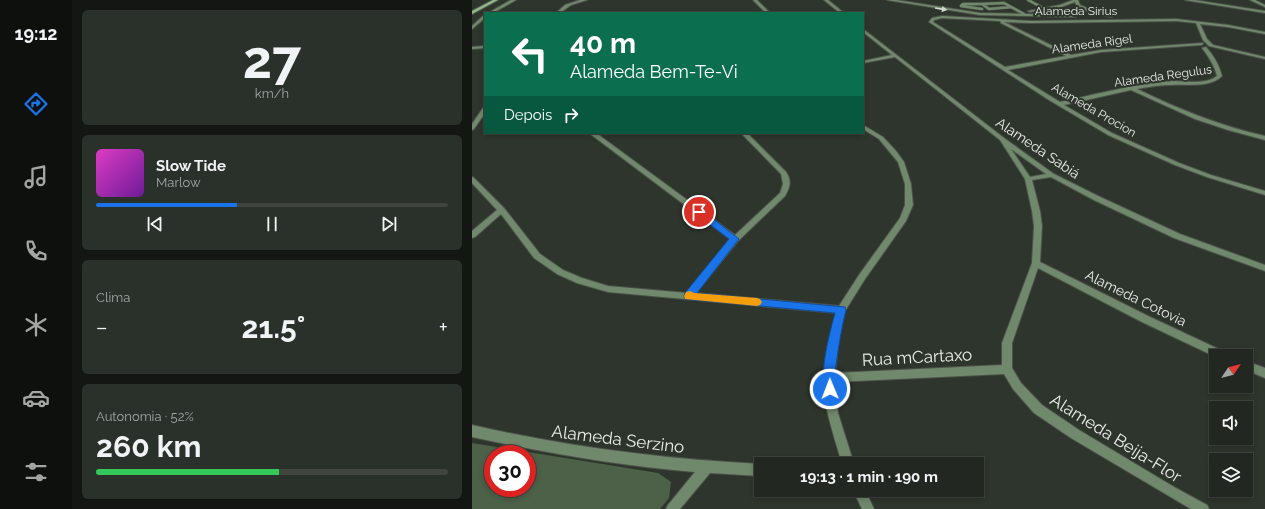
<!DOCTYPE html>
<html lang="pt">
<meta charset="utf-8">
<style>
:root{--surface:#222821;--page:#2a302a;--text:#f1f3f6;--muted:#a2a6a5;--line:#3f443f;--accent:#1a73e8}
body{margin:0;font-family:Raleway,sans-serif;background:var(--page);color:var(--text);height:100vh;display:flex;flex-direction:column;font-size:15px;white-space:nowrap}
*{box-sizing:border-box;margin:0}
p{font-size:13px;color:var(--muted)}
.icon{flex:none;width:22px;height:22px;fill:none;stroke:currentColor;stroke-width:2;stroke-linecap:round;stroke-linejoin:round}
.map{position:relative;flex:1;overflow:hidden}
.side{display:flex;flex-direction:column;gap:10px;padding:10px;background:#131612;width:400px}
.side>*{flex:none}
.guide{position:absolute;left:12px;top:12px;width:380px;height:122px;border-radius:0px;box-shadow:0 2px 6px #0003,0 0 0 1px var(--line);background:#0b6e4f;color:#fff;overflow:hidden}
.needle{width:26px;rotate:55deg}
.buttons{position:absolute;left:737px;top:349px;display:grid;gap:8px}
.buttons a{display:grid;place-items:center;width:44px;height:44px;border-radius:0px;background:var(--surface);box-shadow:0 2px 6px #0003,0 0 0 1px var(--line);font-size:20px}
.speed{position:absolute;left:12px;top:445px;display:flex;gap:8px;font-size:20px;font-weight:700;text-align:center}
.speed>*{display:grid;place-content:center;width:52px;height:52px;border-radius:50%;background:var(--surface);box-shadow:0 2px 6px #0003,0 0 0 1px var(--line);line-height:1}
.speed .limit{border:6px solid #d22;background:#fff;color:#111}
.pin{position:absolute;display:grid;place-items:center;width:34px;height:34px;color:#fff;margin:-17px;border:2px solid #fff;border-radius:50%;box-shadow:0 1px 4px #0007}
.me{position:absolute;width:44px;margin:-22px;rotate:359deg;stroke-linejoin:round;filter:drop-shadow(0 0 3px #0008)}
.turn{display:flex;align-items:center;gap:14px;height:84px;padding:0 20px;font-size:18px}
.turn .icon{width:52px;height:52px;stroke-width:2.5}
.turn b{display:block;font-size:28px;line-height:34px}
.then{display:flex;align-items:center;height:38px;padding:0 20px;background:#0003;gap:8px;font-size:15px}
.big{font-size:30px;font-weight:700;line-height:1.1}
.side .widget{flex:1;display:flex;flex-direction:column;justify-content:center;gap:6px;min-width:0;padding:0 14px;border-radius:6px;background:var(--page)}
.side .dial{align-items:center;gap:0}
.dial b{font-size:52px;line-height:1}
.song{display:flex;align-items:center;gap:12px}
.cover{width:48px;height:48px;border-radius:6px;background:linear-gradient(135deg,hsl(310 70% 55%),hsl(280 70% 35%))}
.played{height:4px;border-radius:2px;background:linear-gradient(90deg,var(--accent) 40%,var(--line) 40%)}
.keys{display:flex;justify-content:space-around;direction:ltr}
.heat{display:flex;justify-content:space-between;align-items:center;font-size:22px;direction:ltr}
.charge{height:6px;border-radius:3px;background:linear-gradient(90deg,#34c759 52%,var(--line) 0)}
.trip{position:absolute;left:282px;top:457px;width:230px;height:40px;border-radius:0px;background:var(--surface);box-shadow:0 2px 6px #0003,0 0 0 1px var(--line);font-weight:700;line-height:40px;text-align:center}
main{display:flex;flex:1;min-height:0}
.tabs{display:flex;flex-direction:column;width:72px;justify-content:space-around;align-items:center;background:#0e100d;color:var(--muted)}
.tabs .icon{width:28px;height:28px}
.tabs .current{color:var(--accent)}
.tabs b{font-size:18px;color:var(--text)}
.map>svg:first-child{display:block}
</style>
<main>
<nav class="tabs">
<b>19:12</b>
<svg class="icon current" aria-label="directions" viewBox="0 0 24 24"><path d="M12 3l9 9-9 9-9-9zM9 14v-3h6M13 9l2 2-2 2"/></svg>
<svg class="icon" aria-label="music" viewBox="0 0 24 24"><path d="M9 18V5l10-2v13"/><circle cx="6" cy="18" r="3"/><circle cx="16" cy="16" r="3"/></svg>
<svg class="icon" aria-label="phone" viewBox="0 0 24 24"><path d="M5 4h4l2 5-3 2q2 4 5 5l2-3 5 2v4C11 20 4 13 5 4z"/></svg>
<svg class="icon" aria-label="climate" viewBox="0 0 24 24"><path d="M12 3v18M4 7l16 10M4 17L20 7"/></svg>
<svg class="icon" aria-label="car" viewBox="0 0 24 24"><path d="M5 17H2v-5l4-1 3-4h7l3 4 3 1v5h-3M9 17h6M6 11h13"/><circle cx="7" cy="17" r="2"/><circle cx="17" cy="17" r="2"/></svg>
<svg class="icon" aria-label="filters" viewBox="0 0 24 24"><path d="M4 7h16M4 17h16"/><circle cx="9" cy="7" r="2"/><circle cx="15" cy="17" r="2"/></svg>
</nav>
<section class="side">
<div class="widget dial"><b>27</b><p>km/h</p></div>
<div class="widget">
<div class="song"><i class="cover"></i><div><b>Slow Tide</b><p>Marlow</p></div></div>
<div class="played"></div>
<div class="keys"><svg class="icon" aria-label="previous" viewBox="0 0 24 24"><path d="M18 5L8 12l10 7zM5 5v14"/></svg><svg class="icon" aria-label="pause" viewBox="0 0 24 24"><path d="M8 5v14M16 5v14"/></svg><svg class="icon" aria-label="next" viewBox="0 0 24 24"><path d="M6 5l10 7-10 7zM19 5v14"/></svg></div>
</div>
<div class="widget"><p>Clima</p>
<div class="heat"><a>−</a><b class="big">21.5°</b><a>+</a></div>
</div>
<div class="widget"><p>Autonomia · 52%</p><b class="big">260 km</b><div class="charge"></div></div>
</section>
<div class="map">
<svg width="793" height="509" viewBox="0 0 793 509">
<rect width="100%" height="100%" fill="#2e352c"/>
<path fill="#4d6048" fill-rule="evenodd" d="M0,443L186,473L199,482L197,498L188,509H0ZM21,454H55V488H21Z"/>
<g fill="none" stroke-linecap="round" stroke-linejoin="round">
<g stroke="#4c524a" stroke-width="3.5">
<path id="lane" d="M556,0L573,9
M510,4H491L489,6L510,9
M539,7L517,9L510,4L532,3L552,14"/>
</g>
<g stroke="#4c524a" stroke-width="2">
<path id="street" d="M39,0H44L21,13H16Z
M108,0H115L99,5L88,13H84L93,5Z
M281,0H285L298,13H294Z
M352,0H356L372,13H368Z
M415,0H424L508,13L603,15L605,16L603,17L508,15Z
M601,0H606L608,5L624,12L641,16L639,17L622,14L605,7L603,2L589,7L558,12L556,11L588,5Z
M713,0H722L793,11V13Z
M778,0H783L793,5V7Z
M150,12H185L187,13H148Z
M12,15H13V18L0,29V26Z
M470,16L559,21L704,19L756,25L793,32V34L756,27L728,24L735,39L741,45L793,57V59L737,46L731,40L724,23L704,21L559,23L532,22L599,55L629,50L731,43V44L729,45L629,52L536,70L588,102C625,94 662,84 700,81C714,81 734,85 745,76C742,65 737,57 730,48L734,47C742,56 747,65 750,76C738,88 715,84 699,85C687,85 676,87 665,89C706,109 748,126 793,136V140L756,130L723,119L659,90L592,105L640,133L707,163L739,175L793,191V195L735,177L703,165L636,135L577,100L457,22L460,18ZM470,18L528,21L529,23L594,56L533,67L461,22L462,20Z
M391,29L532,138L582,174L626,196L708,234L793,265V271L702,238L622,200L579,177L560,180L568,211L570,226L568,262L676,316L755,353L757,356L744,357L670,322L566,268L540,343V368L549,383L570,405L607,430L702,487L735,505L737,509H719L599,438L562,413L541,389L532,374L363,382L366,413L382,464H370C363,438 350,404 352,377C353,355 358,334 364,313L136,292L105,283L85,274L62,258L29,214L3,237L0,238V231L25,210L0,183V177L2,178L32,208L68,254L91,270L110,278L136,286L215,293L258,239L117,133H124L263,235L308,193L311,184L309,174L269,133H275L314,172C320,181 318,187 313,196L266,241L224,293L367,306L387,275L428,218L433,205V184L426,162L407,139L391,129V125L411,137L424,151L432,162L439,184L441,205L434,221L393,279L373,311L367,337L363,373L530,365V343L560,263L562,226L560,211L553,179L528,140L423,57L391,63V61L420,55L391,32ZM539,149L574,174L558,177Z
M13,46V48L0,49V47Z
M13,107V113L2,129L0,130V124L11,108Z
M774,361L793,368V378L774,370Z
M0,425C96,447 191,459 289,464V476L238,473L208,509H194L196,505L223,472C148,466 74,453 0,437Z
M381,490H393L402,509H390Z"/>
</g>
<g stroke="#4c524a" stroke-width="2">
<path id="secondary" d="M21,0H26L0,14V11Z"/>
</g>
<use href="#lane" stroke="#70886b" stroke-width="2.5"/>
<use href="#street" fill="#70886b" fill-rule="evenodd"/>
<use href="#secondary" fill="#92b889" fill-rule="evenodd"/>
</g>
<defs><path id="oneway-solid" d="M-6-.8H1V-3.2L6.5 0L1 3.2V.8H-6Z"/></defs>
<use fill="#d0d9ce" href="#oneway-solid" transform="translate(469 9) rotate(9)"/>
<path fill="#1a73e8" stroke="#114b97" d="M224,210H230L267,239L225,293L373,307L374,310C369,330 366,350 363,372C362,379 365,387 362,393L358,395L354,393C346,375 358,332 363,313L213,299L212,296L213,293L257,239L224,214L223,212Z"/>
<path fill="#f59e0b" d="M218,291L222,293L285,298L288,299L290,302L288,305L285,306L213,299L212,296L214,292Z"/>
<g text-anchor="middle" stroke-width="4" stroke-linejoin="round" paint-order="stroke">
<g font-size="12" fill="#e8ede7" stroke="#2e352c">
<text x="604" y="15">Alameda Sirius</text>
<text transform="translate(620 44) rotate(-8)" y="4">Alameda Rigel</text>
<text transform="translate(691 76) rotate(-8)" y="4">Alameda Regulus</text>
<text transform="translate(622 110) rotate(30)" y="4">Alameda Procion</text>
</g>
<g font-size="14" fill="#e8ede7" stroke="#2e352c">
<text transform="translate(566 148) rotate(34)" y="5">Alameda Sabiá</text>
<text transform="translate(664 298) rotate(26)" y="5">Alameda Cotovia</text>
</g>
<g font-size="17" fill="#e8ede7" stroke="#2e352c">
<text transform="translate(445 357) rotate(-3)" y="6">Rua mCartaxo</text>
<text transform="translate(644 438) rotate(32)" y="6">Alameda Beija-Flor</text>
<text transform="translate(146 439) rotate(7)" y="6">Alameda Serzino</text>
</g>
</g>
</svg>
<div class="buttons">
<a><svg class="needle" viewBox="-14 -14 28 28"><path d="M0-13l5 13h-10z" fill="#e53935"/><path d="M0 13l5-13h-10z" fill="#a2a6a5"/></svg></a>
<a><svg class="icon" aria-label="sound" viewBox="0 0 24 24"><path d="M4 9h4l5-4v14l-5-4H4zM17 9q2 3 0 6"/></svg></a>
<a><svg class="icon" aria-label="layers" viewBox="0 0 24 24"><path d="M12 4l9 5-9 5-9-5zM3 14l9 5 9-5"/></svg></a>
</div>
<div class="speed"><div class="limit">30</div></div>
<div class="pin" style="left:227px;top:212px;background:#d93025"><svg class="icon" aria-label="arrive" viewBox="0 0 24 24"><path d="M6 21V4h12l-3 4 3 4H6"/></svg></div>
<svg class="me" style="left:358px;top:389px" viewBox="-20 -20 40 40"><circle r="17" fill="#1a73e8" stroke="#fff" stroke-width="3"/><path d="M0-11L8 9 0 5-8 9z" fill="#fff"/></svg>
<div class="trip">19:13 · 1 min · 190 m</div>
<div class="guide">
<div class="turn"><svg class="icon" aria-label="left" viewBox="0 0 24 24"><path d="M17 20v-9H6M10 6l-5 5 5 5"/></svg><div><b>40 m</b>Alameda Bem-Te-Vi</div></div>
<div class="then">Depois<svg class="icon" aria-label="right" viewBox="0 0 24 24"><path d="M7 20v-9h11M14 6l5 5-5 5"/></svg></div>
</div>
</div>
</main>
